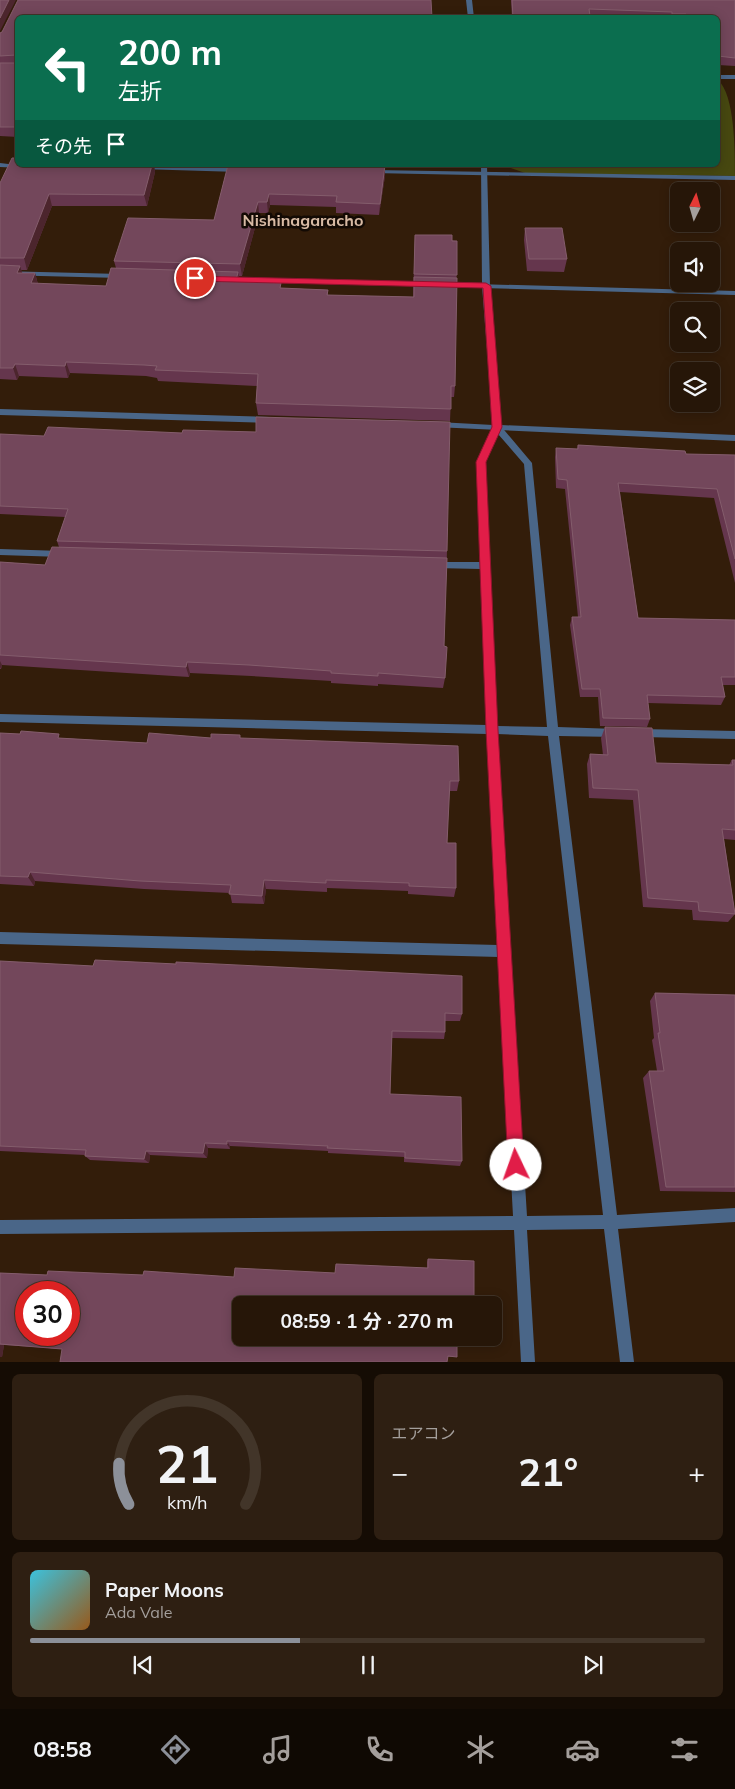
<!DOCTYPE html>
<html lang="ja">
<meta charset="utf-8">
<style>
:root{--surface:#261608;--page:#2e1f12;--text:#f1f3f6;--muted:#a49f9c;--line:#423529;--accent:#8c9099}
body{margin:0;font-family:Mulish,"Noto Sans JP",sans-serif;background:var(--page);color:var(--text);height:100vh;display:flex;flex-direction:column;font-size:19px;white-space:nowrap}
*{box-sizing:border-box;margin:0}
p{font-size:16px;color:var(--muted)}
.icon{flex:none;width:28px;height:28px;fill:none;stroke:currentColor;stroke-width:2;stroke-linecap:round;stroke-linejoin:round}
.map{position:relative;height:1362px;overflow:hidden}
.panel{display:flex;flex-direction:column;gap:12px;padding:12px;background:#150c04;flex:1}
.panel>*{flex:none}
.guide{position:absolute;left:15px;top:15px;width:705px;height:152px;border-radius:8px;box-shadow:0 2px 12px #0003,0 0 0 1px var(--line);background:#0b6e4f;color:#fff;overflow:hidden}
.needle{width:32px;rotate:5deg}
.fabs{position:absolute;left:670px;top:182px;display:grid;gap:10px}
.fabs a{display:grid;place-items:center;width:50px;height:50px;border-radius:8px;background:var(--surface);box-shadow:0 2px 12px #0003,0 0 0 1px var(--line);font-size:25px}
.speed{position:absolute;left:15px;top:1281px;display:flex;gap:10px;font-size:25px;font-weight:700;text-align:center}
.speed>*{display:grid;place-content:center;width:65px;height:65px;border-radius:50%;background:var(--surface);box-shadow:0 2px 12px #0003,0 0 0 1px var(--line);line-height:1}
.speed .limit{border:8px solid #d22;background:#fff;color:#111}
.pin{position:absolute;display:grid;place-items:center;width:42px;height:42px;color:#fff;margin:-21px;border:2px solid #fff;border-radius:50%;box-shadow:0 1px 5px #0007}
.me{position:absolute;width:55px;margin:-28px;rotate:357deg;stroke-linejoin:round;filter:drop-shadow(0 0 4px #0008)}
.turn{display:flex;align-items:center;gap:18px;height:105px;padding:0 20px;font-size:22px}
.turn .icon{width:65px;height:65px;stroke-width:2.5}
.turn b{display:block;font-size:35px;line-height:42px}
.then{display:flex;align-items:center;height:48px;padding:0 20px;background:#0003;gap:10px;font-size:19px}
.big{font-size:38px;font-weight:700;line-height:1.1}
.panel .tile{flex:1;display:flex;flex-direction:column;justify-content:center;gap:8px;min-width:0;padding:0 18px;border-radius:8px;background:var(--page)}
.panel .dial{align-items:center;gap:0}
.dial svg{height:130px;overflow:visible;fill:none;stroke:var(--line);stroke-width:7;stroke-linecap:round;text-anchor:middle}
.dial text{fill:var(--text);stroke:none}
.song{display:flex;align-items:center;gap:15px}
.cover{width:60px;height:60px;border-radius:8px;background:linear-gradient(135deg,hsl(190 70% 55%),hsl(30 70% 35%))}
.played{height:5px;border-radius:2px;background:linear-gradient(90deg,var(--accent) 40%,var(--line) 40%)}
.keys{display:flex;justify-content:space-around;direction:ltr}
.heat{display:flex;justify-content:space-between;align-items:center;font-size:28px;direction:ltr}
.panel .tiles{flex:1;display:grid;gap:12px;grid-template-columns:1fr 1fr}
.tile:last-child{grid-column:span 2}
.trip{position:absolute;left:232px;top:1296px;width:270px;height:50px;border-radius:8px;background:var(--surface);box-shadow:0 2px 12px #0003,0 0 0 1px var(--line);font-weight:700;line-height:50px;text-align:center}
.tab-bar{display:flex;height:80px;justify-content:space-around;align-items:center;background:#0f0903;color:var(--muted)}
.tab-bar .icon{width:35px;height:35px}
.tab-bar .selected{color:var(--accent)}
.tab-bar b{font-size:22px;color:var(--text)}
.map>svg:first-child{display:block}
</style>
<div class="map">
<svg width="735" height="1362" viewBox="0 0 735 1362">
<rect width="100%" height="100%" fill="#331d0a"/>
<path fill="#474810" d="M718,80C735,95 735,151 735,176L525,173L502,165H718Z"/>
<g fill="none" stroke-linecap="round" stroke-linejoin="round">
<path fill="#4a6688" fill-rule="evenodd" d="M718,75H735V79H718Z
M0,163L25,166L22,168L0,167Z
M141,166L239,168L242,170L239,172L139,169V167Z
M374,170L735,176V180L372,173V171Z
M0,271L121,274L125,276L121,278L0,275Z
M223,277L426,282L430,284L426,286L226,281H223Z
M440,283L735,291V295L443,287H440Z
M497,424L500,425L532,463L558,727L616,729L620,730L621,733L620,736L616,737L559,736L617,1215L735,1208V1222L618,1229L634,1362H620L604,1229L527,1230L535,1362H521L514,1230L0,1234V1220L513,1216L499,957L0,944V932L498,945L487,734L0,722V714L487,725L481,569L434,568L429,565L434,562H481L477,462L493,427ZM498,434L524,464L547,727L497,726L485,462ZM497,734L548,736L603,1215L527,1216Z
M0,549L62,551L67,554L62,557L0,555Z
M641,729L735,731V739L641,737L637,736L636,733L637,730Z"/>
<path fill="#4a6688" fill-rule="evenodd" d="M466,0H472L474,18H468Z
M481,165H487L490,286L501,425L735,435V441L435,427V423L438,422L493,425L482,286Z
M0,409L269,417L273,420L269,423L0,415Z"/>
</g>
<path fill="#65364d" d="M511,0H735V66L718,65V18H512Z
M18,18V137L0,136V33L2,32Z
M154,165L155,172L147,206H52L27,270H21L22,273H35L38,284L106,286L116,268L114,261L214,220L228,165H387L386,168H385V176L379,215L336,213V207L270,205L268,213H259L242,276H239V281L282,288L328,290V295L413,297L415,235L457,241L455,386L454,397H451L450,421L258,415L256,403L257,386L158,381L157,378L146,376L70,373L68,378L19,376L17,380L0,379V183Z
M435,165H455V166Z
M525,228L567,259L564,272L527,271L524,240Z
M0,434L447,551L444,646L445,678L443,688L378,684V686L331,683V681L251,676L190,673L189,677L2,665L1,669H0V562L45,565L59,547L57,541L65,517L0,514Z
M578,445L686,454L735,455V583L714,498L620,492L638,618L735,620V685H723L725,697L721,705L648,703L650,719L647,727L600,726L598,697H580L570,625L572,617H578L565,489L556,488L555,457L556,448L577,449Z
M605,727L656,763L729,765L732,760H735V840L724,839L735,914L728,922L693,920L692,910L643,907L633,800L589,798L587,764L590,754L603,755L601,738Z
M0,733L61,738L147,743L211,738H241L459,781L457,791H449L447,843L456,888L454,897L408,894V891L327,888V892L266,889L264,904L232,903L230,893L144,889L35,881L34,886L0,884Z
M0,961L462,1014L460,1021H445V1032L444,1039L392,1038L390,1094L462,1161L460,1166L404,1162V1157L328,1153V1151L230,1146V1149L208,1148L207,1158L150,1155L149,1163L90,1160L85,1156V1155L0,1151Z
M655,993L735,995V1192L660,1191L643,1078L649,1071H657L652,1040L654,1038L650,1001Z
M428,1259L474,1261L241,1305L457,1357H455L62,1349L4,1345L2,1357H0V1273L47,1275H143L234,1277L335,1273L427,1268V1262Z"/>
<path fill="#4c252d" d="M9,0H16L0,31V18Z
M152,165H154L155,172L147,206L144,195Z
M385,165V176L379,215L380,204Z
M49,194L52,206L27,270L24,258Z
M269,194L270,205L268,213L267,202Z
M258,202L259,213L242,276L240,264Z
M20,266L24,278L17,273Z
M238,272L240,283L236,281Z
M35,273L38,285L31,283Z
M66,362L70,373L68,378L65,366Z
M15,364L19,376L17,380L13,368Z
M0,661L2,665L1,669L0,667Z
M187,662L190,673L189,677L186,667Z
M30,872L35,881L34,886L28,877Z
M264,880L266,889L264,904L262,896Z
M227,1141L230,1146V1149L227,1144Z
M205,1143L208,1148L207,1158L203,1153Z
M146,1151L150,1155L149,1163L144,1159Z
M0,1345H4L2,1357H0Z"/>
<path fill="#73475b" stroke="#845d6c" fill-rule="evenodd" d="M0,0H9L0,18Z
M18,0H431L432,18H18V61L16,55L0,56V33L2,32Z
M512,0H735V58L718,56V18H687L686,14H672V12L589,9L590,16H572V18H513Z
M18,61V127H0V63H16Z
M12,158H18V165H152L144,195L49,194L24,258H0V183Z
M228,165H385L380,204L336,202L337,196L269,194L267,202H258L240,264L114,261L128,218L214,220Z
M525,228H562L567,259H529Z
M415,235H452V241H457V275L414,274Z
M0,265L20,266L17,273H35L31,283L106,286L111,268L238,272L236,281L281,283L280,288L328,290L327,295L414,297V277L457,278L455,386H451V409L256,403L258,374L155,370L157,366L144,365L66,362L65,366L15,364L13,368H0Z
M256,417L450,422L447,551L57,541L68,509L0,506V434L44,436L48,427L182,433L183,430L256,432Z
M578,445L685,451L686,454L735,455V559L717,489L618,483L638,618L735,620V677H721L725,697L647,695L650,719L603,718L600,689H582L572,617H581L567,480L558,479L556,448L578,449Z
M52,547L447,558L444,646L447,647L445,678L378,673V676L331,673V671L249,665L187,662L186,667L0,655V562L45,565Z
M605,727L652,728L656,763L733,765L732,760H735V830L722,829L735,914L699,911L698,902L648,898L638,790L593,788L590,754L608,755Z
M21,731L59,734L58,738L147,743L149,733L211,738V734L240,735V738L458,746L459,781H450L447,843H456V888L409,886V883L326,880V883L264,880L262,896L229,894L231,885L140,881L30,872L28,877L0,876V733L20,734Z
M95,960L176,964V962L462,976V1014L445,1013V1032L392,1031L390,1094L461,1097L462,1161L405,1158V1152L327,1148L328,1146L227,1141V1144L205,1143L203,1153L146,1151L144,1159L85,1156L86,1150L0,1146V961L93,966Z
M655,993L735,995V1187H666L649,1071H664L658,1033H660Z
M428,1259L474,1261V1305H241V1338H457V1357L448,1356L447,1362H60L62,1349L0,1344V1273L47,1275L48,1271L143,1275L144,1271L234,1277L235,1268L335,1273L336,1264L428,1268ZM26,1292H69V1335H26Z"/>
<path fill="#e11d48" stroke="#92132f" d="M192,276L486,283L491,286L502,427L486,462L498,730L524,1165L521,1170L516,1172L511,1170L508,1165L486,730L476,462L492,427L483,288L195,281L192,280Z"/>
<g text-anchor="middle" stroke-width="5" stroke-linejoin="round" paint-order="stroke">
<g font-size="16" font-weight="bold" fill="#d8baa4" stroke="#130a04">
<text x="303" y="226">Nishinagaracho</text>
</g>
</g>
</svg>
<div class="fabs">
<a><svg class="needle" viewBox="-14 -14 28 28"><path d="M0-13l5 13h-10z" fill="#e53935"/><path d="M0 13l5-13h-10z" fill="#a49f9c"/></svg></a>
<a><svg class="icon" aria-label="sound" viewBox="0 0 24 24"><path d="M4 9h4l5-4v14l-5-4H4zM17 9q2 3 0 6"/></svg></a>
<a><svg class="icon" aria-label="search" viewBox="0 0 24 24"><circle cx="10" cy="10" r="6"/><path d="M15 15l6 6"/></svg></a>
<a><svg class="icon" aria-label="layers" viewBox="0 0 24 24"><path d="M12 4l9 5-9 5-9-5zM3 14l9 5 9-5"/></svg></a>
</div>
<div class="speed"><div class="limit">30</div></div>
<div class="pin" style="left:195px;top:278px;background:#d93025"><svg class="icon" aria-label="arrive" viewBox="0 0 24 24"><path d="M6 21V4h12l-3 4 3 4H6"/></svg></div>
<svg class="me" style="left:516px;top:1165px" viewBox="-20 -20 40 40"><circle r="19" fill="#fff"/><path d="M0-13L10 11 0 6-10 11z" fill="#e11d48"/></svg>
<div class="trip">08:59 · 1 分 · 270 m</div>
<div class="guide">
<div class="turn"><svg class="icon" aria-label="left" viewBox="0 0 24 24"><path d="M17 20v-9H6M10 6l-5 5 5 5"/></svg><div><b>200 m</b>左折</div></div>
<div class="then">その先<svg class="icon" aria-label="arrive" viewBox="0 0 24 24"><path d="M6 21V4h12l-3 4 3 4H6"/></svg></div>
</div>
</div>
<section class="panel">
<div class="tiles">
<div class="tile dial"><svg viewBox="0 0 100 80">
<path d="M14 69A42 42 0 1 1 86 69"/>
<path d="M14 69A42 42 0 0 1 8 44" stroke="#8c9099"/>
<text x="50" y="56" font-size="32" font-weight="700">21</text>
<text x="50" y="72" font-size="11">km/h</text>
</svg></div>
<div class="tile"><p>エアコン</p>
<div class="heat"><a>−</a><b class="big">21°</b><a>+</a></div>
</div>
<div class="tile">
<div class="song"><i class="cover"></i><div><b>Paper Moons</b><p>Ada Vale</p></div></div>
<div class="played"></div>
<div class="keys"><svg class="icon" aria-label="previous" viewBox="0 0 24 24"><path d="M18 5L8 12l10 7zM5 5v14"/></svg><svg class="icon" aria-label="pause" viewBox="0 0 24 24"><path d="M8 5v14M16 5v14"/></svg><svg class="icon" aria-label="next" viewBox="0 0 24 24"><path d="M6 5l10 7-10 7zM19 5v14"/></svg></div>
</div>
</div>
</section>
<nav class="tab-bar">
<b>08:58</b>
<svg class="icon selected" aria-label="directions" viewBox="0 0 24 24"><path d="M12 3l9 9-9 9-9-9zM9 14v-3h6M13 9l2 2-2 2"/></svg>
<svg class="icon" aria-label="music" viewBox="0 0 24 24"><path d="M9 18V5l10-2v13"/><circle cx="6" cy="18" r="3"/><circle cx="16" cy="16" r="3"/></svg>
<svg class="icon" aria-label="phone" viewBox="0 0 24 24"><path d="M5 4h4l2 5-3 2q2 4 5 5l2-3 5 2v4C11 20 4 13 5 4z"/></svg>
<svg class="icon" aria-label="climate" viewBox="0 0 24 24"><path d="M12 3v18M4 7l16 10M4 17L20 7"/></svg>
<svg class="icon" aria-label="car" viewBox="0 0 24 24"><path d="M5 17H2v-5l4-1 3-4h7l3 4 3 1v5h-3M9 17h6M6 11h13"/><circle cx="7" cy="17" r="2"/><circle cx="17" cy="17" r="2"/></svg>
<svg class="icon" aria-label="filters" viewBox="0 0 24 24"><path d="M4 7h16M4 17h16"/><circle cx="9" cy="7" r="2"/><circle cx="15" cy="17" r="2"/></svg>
</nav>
